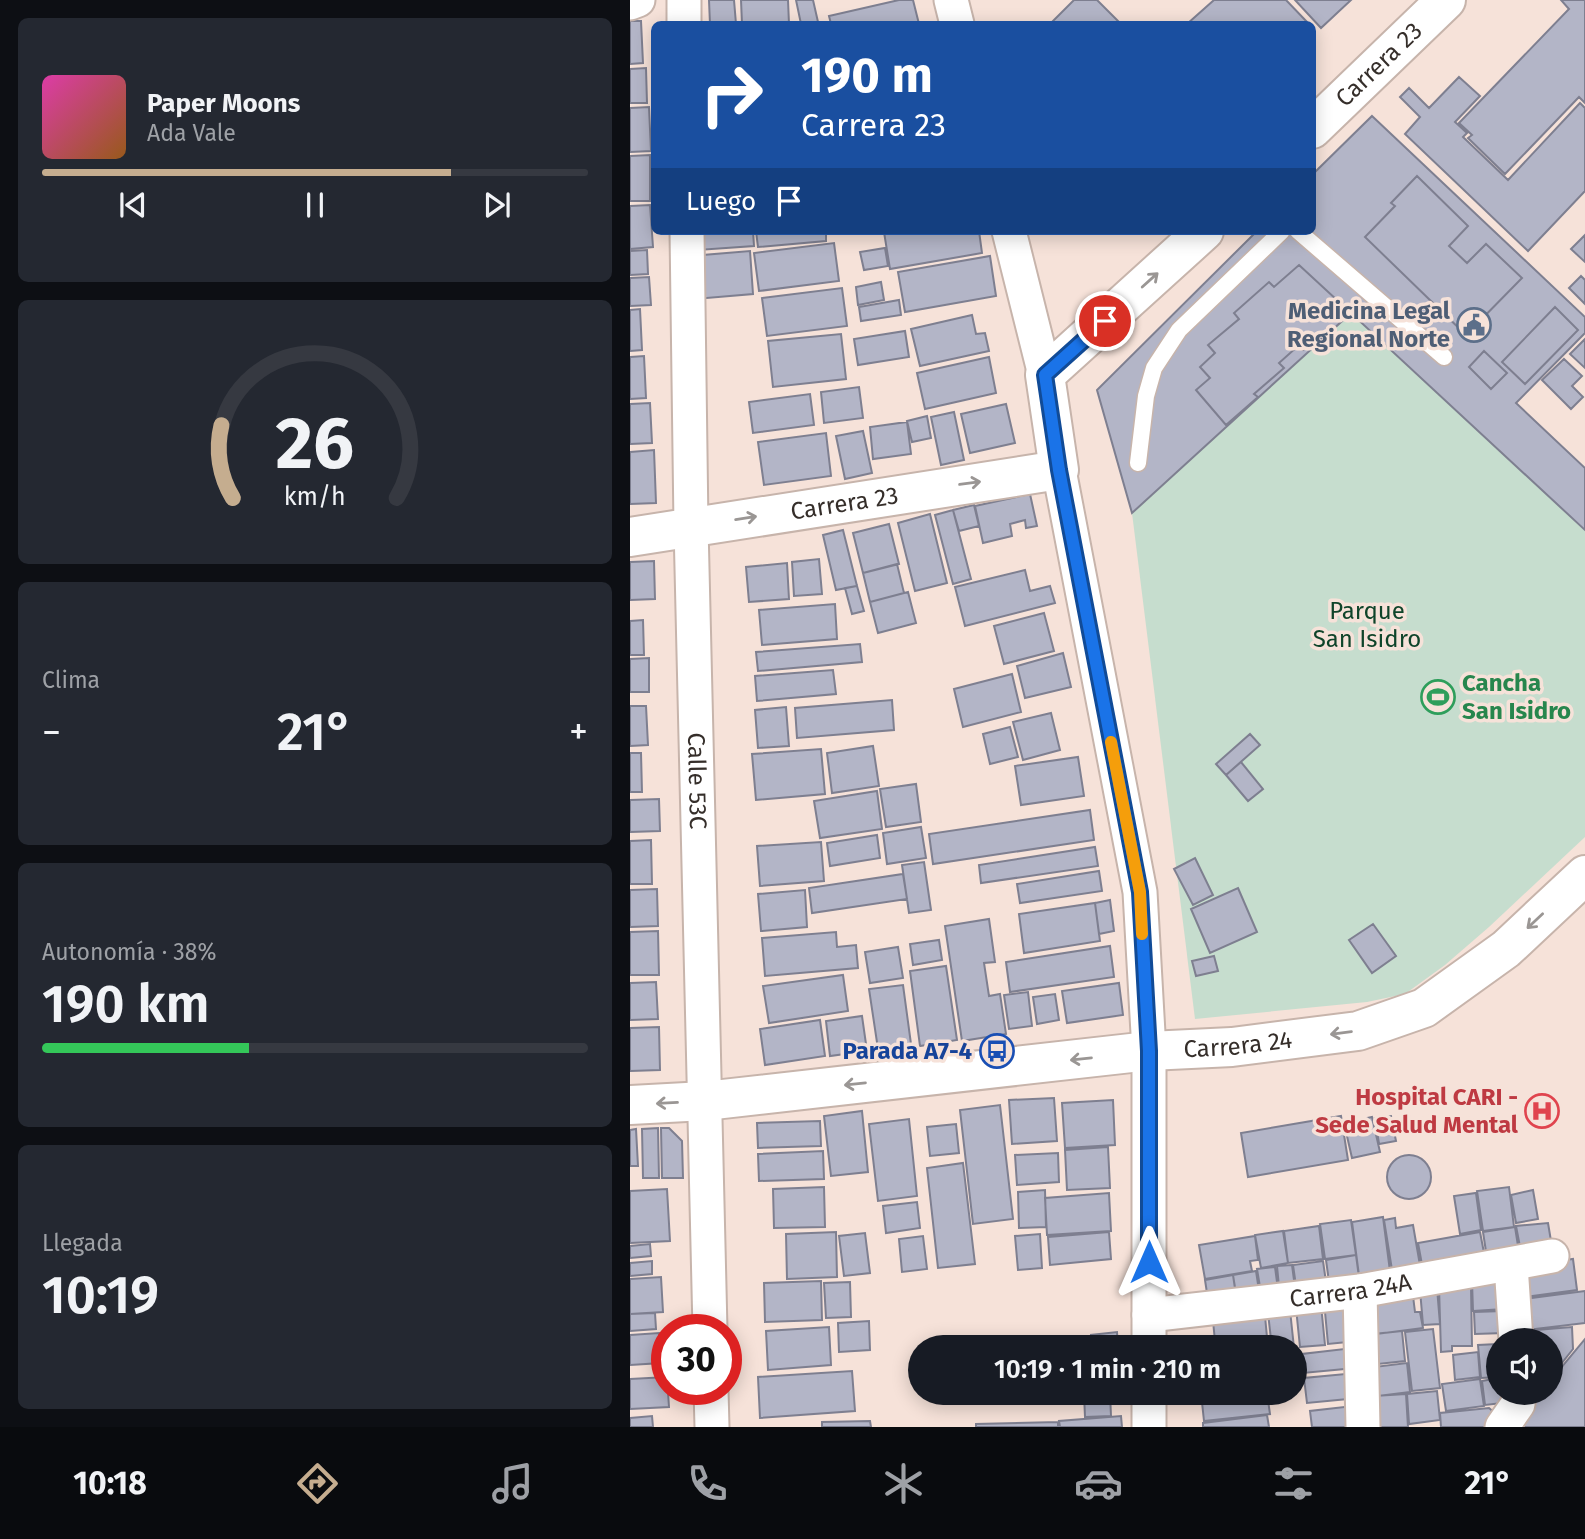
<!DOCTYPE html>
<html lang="es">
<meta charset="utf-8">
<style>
:root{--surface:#171b24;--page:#242831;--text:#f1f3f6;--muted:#9ea1a6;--line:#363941;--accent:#c5ad8f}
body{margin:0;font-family:"Fira Sans",sans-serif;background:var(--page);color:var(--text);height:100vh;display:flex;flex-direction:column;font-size:26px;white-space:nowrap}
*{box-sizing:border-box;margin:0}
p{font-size:23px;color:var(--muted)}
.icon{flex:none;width:38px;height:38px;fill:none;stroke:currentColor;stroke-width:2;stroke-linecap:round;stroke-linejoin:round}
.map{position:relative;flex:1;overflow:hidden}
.drawer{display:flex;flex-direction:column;gap:18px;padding:18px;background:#0d0f14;width:630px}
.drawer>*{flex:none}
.guide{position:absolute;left:21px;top:21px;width:665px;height:214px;border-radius:10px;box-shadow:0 4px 18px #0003;background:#1a4fa0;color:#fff;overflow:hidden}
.controls{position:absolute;left:856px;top:1328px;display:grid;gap:14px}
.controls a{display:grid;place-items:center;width:77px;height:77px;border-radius:50%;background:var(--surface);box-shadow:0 4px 18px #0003;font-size:35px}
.speed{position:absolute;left:21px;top:1314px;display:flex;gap:14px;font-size:35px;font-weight:700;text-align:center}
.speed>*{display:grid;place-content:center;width:91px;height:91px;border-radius:50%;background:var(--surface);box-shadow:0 4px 18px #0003;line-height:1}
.speed .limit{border:10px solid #d22;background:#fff;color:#111}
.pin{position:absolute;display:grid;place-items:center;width:60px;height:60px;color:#fff;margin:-30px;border:4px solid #fff;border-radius:50%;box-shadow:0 2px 7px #0007}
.me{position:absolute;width:77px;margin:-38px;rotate:0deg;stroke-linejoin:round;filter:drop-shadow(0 0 5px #0008)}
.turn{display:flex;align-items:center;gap:24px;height:147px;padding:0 35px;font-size:32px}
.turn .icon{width:91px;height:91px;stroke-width:2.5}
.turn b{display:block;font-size:49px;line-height:60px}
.then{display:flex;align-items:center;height:66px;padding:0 35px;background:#0003;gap:14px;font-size:26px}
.big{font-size:52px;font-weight:600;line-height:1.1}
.drawer .tile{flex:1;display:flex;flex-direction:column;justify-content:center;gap:10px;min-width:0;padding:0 24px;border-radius:10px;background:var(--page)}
.drawer .dial{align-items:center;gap:0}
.dial svg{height:182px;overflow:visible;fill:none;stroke:var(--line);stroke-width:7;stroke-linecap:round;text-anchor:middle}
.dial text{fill:var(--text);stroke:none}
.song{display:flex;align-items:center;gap:21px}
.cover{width:84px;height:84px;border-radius:10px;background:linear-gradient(135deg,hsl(320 70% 55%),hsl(30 70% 35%))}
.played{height:7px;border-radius:4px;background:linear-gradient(90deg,var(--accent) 75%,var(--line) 75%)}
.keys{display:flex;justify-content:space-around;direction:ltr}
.heat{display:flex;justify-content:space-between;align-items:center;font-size:38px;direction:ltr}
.charge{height:10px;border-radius:5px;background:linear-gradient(90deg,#34c759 38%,var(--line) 0)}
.trip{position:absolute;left:278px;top:1335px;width:399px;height:70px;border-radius:35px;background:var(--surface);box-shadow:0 4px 18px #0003;font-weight:600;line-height:70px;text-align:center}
.dock{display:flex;height:112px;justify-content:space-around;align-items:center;background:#090b0e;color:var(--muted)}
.dock .icon{width:49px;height:49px}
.dock .selected{color:var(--accent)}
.dock b{font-size:32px;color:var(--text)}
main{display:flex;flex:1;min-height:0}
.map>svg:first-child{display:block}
</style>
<main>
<section class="drawer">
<div class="tile">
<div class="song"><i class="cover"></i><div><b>Paper Moons</b><p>Ada Vale</p></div></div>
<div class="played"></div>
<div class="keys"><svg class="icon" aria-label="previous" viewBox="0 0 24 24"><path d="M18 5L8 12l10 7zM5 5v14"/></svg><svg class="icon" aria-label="pause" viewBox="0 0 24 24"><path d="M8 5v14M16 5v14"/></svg><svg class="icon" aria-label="next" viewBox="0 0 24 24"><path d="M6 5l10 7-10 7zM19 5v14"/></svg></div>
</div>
<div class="tile dial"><svg viewBox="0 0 100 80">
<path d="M14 69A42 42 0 1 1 86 69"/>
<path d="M14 69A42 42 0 0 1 9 37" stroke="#c5ad8f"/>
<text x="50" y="56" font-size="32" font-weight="700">26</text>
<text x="50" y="72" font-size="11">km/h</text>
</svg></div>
<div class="tile"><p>Clima</p>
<div class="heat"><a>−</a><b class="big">21°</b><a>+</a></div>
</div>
<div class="tile"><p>Autonomía · 38%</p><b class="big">190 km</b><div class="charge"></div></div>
<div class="tile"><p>Llegada</p><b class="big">10:19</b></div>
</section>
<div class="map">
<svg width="955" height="1427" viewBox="0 0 955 1427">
<rect width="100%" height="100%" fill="#f6e2d9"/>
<path fill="#c6ddce" d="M721,313L955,529V837L859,927L815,965L775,994L737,1002L565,1019L502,513Z"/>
<path fill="#b3b5c7" stroke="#7e7f90" stroke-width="2" d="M79,0H104L106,24H80Z
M111,0H158L159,24H112Z
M166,0H183L188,22L171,24Z
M269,0H283L289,24H201L199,16Z
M444,0H467L491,24H420Z
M584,0H656L679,24H557Z
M665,0H721L691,28Z
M955,0V103L949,97L875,174L838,138L842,135L829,123L939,9L931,0Z
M0,21H11L13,63L0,64Z
M16,68L17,103H0V69Z
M829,77L850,96L825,122L837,133L833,137L878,180L950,103L955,108V191L898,251L775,134L790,117L770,97L779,88L799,108Z
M19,107L21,151L0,152V108Z
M742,116L955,317V333L886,403L955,468V530L721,313L502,513L467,390L627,231H682V175Z
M20,155V201H0V156Z
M787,176L838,226L819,246L837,263L856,244L892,278L836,335L735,237L765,206L761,203Z
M20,205L23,247L0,249V206Z
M67,231H123L124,246L68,250Z
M126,231H196V241L128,247Z
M262,231H349L352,253L260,269L254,232Z
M955,235V262L941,249Z
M204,243L209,281L129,291L124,253Z
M255,248L258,266L234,270L230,252Z
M17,250L18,274L0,275V251Z
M120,251L123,294L65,299L61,256Z
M360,256L366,296L275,312L268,272Z
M669,265L721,313L692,339L690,336L673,350L668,346L649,363L654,368L624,394L628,397L596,425L566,390L580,378L570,367L585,353L578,345L609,319L604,313L639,282L644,287Z
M951,276L955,280V304L939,288Z
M19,277L21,305L0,306V278Z
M251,282L254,300L228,305L226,287Z
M212,288L217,326L137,336L132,298Z
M269,300L271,315L231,321L229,307Z
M925,307L948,330L895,384L872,362Z
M10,309L12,350L0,351V310Z
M342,315L346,334L355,333L359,351L290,366L281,329Z
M275,331L279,357L228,365L224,339Z
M211,334L216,379L143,387L138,341Z
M955,339V368L940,354Z
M854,351L877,373L861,389L839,367Z
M14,356L16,398L0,399V357Z
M359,357L366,393L295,409L287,373Z
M934,359L952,376L942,386L953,397L941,409L912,380Z
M229,387L233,418L194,423L191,392Z
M180,394L184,425L123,433L119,402Z
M20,403L22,443L0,444V404Z
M376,404L385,443L340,453L331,414Z
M324,412L334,460L311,465L301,417Z
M297,416L301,438L282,442L277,421Z
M277,422L281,454L243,459L240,427Z
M233,431L242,473L215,479L206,436Z
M196,433L201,476L134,485L128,442Z
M24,450L26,503L0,504V452Z
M400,494L407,526L396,528L395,520L380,524L382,536L353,543L345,506Z
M344,505L349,526L329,531L323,510Z
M323,510L341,579L323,584L305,515Z
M300,514L317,583L285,591L268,523Z
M259,524L269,564L233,573L223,533Z
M213,530L227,586L206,590L193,535Z
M189,559L192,594L164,596L162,562Z
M24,561L25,599L0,600V562Z
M157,563L159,599L119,602L116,567Z
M267,564L274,593L240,602L233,573Z
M395,570L400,591L420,586L425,603L335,626L325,587Z
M227,586L234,611L222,614L215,588Z
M278,592L286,623L248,633L240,602Z
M205,604L207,639L132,645L129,610Z
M414,613L424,651L374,664L364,626Z
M13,620L14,655H0V621Z
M230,644L232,662L128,671L126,652Z
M433,653L441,687L395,698L387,666Z
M19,658V692H0V659Z
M203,670L206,694L127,701L125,676Z
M382,674L391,712L333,727L324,689Z
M262,700L264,730L167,738L165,708Z
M0,706H16L18,745L0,746Z
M156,707L159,746L128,748L125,710Z
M421,713L430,750L393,760L383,722Z
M380,727L388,757L360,764L353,734Z
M620,734L630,745L596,775L586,764Z
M243,746L249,786L202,793L197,753Z
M191,749L195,794L126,800L122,754Z
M0,753H11L12,792H0Z
M448,757L454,796L391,805L385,766Z
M611,762L633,789L618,801L596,775Z
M286,784L291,822L256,827L250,789Z
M247,791L252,829L190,838L184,801Z
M29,799L30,831L0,832V800Z
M460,810L464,840L303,864L299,834Z
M291,827L296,858L257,864L253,833Z
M247,835L250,858L200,866L197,843Z
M21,840L22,884H0V841Z
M191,842L194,881L130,886L127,846Z
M465,847L468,866L351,883L349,865Z
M565,858L583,895L563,905L544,869Z
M294,862L301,910L279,913L272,865Z
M469,871L472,891L390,903L387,884Z
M273,874L277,899L182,913L179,888Z
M608,888L627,932L580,953L561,909Z
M27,889L28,926L0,927V890Z
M175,890L177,927L131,931L128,894Z
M480,900L484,931L469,934L465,903Z
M465,903L470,941L394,953L389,914Z
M359,919L365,962L354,963L359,996L370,994L376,1034L332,1041L315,926Z
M743,924L766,956L742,973L719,940Z
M28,931L29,975H0V932Z
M206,932L207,947L226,945L228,968L135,976L132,938Z
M309,940L312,960L283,965L280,944Z
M480,946L484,977L380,992L376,962Z
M268,947L273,978L240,983L235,952Z
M584,956L588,971L566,976L562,961Z
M316,966L327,1040L290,1046L280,971Z
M213,975L218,1011L139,1023L133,986Z
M26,982L28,1019L0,1020V983Z
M489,983L493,1015L437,1023L432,991Z
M273,985L281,1044L248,1049L239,989Z
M398,992L402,1026L379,1029L374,995Z
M425,994L429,1020L407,1024L403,997Z
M232,1016L237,1051L200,1056L196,1021Z
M190,1020L195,1056L135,1065L130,1029Z
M29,1027L30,1070L0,1071V1028Z
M424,1098L427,1141L382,1144L379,1100Z
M483,1100L485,1145L435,1148L432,1103Z
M370,1105L383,1219L343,1224L330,1110Z
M232,1111L238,1172L201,1176L194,1116Z
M711,1116L718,1160L618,1177L611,1133Z
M761,1116L766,1141L749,1144L745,1118Z
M742,1117L750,1152L722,1158L714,1123Z
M279,1119L287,1196L248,1201L239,1124Z
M190,1121L191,1146L128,1148L127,1123Z
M326,1124L329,1153L300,1156L297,1127Z
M28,1128L29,1178H13L12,1129Z
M31,1128H39L52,1141L53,1178H32Z
M6,1129L8,1166H0V1130Z
M478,1147L480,1188L437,1190L435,1150Z
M193,1151L194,1179L129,1181L128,1154Z
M428,1153L429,1182L387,1185L385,1155Z
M757 1177a22 22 0 1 1 44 0a22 22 0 1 1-44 0Z
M333,1163L345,1264L308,1268L297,1168Z
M194,1187L195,1227L144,1228L143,1189Z
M879,1187L884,1227L853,1231L847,1191Z
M37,1189L40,1241L0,1243V1191Z
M415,1190L416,1227L389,1228L388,1192Z
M903,1190L908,1219L886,1223L881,1195Z
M479,1193L481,1231L417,1235L415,1198Z
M846,1193L851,1230L830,1234L824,1196Z
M287,1202L290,1228L256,1233L253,1206Z
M753,1217L761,1279L730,1283L722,1222Z
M765,1218L766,1228L783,1225L791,1271L763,1276L754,1220Z
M721,1220L726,1255L695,1259L690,1224Z
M918,1223L922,1247L891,1252L886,1226Z
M689,1226L693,1259L658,1263L654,1231Z
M885,1227L889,1252L857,1258L853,1232Z
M653,1231L658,1263L631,1268L625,1235Z
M206,1232L207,1277L157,1279L156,1234Z
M479,1232L481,1259L420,1265L418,1237Z
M850,1232L855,1258L793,1270L788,1243Z
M235,1233L240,1273L214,1276L209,1236Z
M410,1234L412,1268L388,1270L385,1236Z
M293,1236L297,1269L272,1272L269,1239Z
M625,1236L628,1260L620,1261L622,1271L575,1279L569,1245Z
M20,1244L21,1256L0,1258V1246Z
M726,1255L730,1285L700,1289L696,1260Z
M943,1259L947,1290L895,1297L891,1266Z
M22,1261V1274L0,1276V1263Z
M693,1261L697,1289L667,1293L663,1265Z
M662,1265L666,1295L650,1297L647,1266Z
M645,1267L649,1297L632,1299L627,1269Z
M626,1271L630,1297L607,1300L603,1275Z
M603,1275L607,1302L579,1306L575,1280Z
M31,1277L33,1312L0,1314V1279Z
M872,1279L874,1309L843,1311L842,1281Z
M191,1281L192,1320L135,1322L134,1283Z
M220,1282L221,1317L196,1318L194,1283Z
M841,1286L842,1346H822V1351L811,1352L809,1287Z
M807,1288L810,1324L793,1325L790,1290Z
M955,1291V1323L897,1330L893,1299Z
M783,1296L785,1312H790L793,1328L747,1334L743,1300Z
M722,1298L727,1341L698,1344L694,1301Z
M691,1305L695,1345L670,1347L666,1308Z
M660,1310L664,1348H642L638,1313Z
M873,1311L874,1333L845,1334L844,1312Z
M25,1313L26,1329L0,1331V1314Z
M635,1316L638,1348H575V1342L585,1341L583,1321Z
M239,1321L240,1350L209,1352L208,1323Z
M199,1327L201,1365L138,1370L136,1331Z
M942,1327L943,1349L920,1378V1340H893V1331Z
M803,1329L810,1388L782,1391L775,1332Z
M772,1331L775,1361L748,1364L744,1334Z
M487,1332L488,1348H462L461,1335Z
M29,1333L31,1363L0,1365V1335Z
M460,1336V1348H426V1337Z
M955,1339V1427H883L911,1393H920V1381Z
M868,1344V1377L851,1378L848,1345Z
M723,1348L725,1368L673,1373L672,1354Z
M848,1352L850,1377L825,1380L823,1355Z
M777,1363L780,1392L748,1396L744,1367Z
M222,1371L225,1411L130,1418L128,1377Z
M726,1373L728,1398L677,1403L674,1378Z
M37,1377L39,1407L0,1409V1379Z
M868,1378V1393H880L881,1402L855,1405L852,1381Z
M850,1379L854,1406L816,1411L812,1384Z
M807,1391L810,1420L779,1424L777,1394Z
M480,1393L481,1416L455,1417L454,1394Z
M571,1393H637L640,1414L574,1421Z
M776,1394L778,1427H746L744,1396Z
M723,1406L726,1427H682L680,1411Z
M859,1408L872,1419L864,1427H811L810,1413Z
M637,1415L639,1427H573V1423Z
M22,1416L23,1427H0V1418Z
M491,1416L492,1427H430L429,1421Z
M240,1421L241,1427H192V1422Z
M428,1422V1427H346V1424Z"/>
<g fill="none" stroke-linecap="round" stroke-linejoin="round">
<g stroke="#c7b4ab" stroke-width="19">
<path id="lane" d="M668,231L814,357
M508,463L516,396L524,368L549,330L652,231"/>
</g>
<g stroke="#c7b4ab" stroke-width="37">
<g id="street">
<path d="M54,0V24"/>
<path d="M321,0L327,24"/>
<path d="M0,3L8,0"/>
<path id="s1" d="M57,231L61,526L80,1330"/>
<path d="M379,231L415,375"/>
<path d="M429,470L510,892L519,1051V1348"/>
<path d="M881,1265L886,1340"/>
<path d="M730,1291L733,1427"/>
<path id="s2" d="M519,1315L730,1291L922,1256"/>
<path d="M81,1390L82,1427"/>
<path d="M519,1393V1427"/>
<path d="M872,1427L888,1404L889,1393"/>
</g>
</g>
<g stroke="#c7b4ab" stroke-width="42">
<g id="secondary">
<path id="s3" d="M682,129L816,0"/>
<path id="s4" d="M0,537L429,470L415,375L574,231"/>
<path id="s5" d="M0,1105L75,1101L519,1051L602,1047L728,1031L794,1008L876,949L955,875"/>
</g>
</g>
<use href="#lane" stroke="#fff" stroke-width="16"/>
<use href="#street" stroke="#fff" stroke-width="33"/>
<use href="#secondary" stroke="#fff" stroke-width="38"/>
</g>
<defs><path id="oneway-shaft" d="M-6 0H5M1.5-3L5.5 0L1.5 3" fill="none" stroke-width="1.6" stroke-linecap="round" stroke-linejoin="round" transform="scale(1.75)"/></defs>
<g stroke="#9a9694">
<use href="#oneway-shaft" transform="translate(520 280) rotate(-42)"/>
<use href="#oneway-shaft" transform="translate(340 483) rotate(-8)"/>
<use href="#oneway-shaft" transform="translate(116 518) rotate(-9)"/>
<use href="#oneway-shaft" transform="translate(905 921) rotate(137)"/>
<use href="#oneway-shaft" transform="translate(711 1033) rotate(173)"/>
<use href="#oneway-shaft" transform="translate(451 1059) rotate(174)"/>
<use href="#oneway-shaft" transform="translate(225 1084) rotate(174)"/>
<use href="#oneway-shaft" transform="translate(37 1103) rotate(177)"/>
</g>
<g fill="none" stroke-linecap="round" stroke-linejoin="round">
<g stroke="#114b97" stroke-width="18">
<path id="route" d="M475,321L415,375L429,470L510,892L519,1051V1262"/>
</g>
<use href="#route" stroke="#1a73e8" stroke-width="12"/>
<path stroke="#f59e0b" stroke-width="12" d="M481,742L510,892L512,934"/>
</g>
<defs>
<g id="civic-ring" transform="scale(1.75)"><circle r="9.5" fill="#f6e2d9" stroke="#5c6f8a" stroke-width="1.5"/><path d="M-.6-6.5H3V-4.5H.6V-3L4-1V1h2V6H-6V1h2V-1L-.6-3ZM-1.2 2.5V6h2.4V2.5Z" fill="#5c6f8a"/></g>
<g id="stadium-ring" transform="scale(1.75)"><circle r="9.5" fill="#f6e2d9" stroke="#2e9e5b" stroke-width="1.5"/><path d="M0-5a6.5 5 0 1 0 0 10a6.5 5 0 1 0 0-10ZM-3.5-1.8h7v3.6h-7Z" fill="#2e9e5b"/></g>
<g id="bus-ring" transform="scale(1.75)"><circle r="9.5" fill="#f6e2d9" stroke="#1a4fb4" stroke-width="1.5"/><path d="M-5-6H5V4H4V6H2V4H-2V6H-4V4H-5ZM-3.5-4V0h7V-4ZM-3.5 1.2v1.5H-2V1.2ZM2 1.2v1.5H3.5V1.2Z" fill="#1a4fb4"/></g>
<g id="hospital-ring" transform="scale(1.75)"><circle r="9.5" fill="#f6e2d9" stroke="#e0444e" stroke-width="1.5"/><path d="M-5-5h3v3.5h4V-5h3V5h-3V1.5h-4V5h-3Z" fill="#e0444e"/></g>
</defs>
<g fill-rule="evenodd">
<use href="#civic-ring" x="844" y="325"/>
<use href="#stadium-ring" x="808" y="697"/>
<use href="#bus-ring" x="367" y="1051"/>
<use href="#hospital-ring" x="912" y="1111"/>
</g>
<g text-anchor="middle" stroke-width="7" stroke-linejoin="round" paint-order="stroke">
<g font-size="24" fill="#352e2a" stroke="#f6e2d9">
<text dy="8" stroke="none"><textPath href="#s3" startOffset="93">Carrera 23</textPath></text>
<text dy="8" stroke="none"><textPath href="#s4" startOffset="217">Carrera 23</textPath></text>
<text dy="8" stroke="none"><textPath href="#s1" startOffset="550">Calle 53C</textPath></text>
<text dy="8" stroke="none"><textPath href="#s5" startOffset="611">Carrera 24</textPath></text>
<text dy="8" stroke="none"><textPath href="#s2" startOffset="203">Carrera 24A</textPath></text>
</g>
<g font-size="24" font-weight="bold" fill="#4e5e75" stroke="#f6e2d9" text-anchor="end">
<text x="820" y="319">Medicina Legal<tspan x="820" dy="28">Regional Norte</tspan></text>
</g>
<g font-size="24" fill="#0f442a" stroke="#f6e2d9">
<text x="737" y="619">Parque<tspan x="737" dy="28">San Isidro</tspan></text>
</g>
<g font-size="24" font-weight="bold" fill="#27864d" stroke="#f6e2d9" text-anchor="start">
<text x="832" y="691">Cancha<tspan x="832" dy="28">San Isidro</tspan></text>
</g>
<g font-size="24" font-weight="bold" fill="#164399" stroke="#f6e2d9" text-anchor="end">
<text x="342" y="1059">Parada A7-4</text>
</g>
<g font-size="24" font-weight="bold" fill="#be3a42" stroke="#f6e2d9" text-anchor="end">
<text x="888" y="1105">Hospital CARI -<tspan x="888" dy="28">Sede Salud Mental</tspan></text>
</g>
</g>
</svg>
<div class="controls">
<a><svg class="icon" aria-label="sound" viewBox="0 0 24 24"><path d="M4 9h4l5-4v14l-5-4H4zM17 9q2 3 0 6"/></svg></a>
</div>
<div class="speed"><div class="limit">30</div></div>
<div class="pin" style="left:475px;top:321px;background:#d93025"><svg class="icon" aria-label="arrive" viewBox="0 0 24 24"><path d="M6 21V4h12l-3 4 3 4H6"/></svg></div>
<svg class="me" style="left:519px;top:1262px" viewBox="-20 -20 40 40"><path d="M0-17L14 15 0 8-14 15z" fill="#1a73e8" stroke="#fff" stroke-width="4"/></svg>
<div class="trip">10:19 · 1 min · 210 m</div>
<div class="guide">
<div class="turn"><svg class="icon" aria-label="right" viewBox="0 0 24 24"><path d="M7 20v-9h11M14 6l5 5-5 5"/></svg><div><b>190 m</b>Carrera 23</div></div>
<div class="then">Luego<svg class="icon" aria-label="arrive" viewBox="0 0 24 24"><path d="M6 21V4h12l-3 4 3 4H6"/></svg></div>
</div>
</div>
</main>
<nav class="dock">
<b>10:18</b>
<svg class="icon selected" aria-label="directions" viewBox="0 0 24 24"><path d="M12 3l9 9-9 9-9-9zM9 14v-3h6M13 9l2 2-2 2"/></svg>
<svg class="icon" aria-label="music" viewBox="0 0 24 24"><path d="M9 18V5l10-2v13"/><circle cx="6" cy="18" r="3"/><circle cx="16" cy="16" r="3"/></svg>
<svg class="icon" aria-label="phone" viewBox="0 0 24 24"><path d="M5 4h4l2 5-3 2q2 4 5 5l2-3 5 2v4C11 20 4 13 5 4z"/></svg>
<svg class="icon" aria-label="climate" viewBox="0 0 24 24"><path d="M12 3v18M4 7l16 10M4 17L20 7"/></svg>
<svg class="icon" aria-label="car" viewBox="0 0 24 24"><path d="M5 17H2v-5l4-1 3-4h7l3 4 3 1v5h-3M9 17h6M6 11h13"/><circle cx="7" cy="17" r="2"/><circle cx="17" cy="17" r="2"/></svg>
<svg class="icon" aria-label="filters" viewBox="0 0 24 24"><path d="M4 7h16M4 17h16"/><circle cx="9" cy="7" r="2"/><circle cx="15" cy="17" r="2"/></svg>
<b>21°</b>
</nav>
